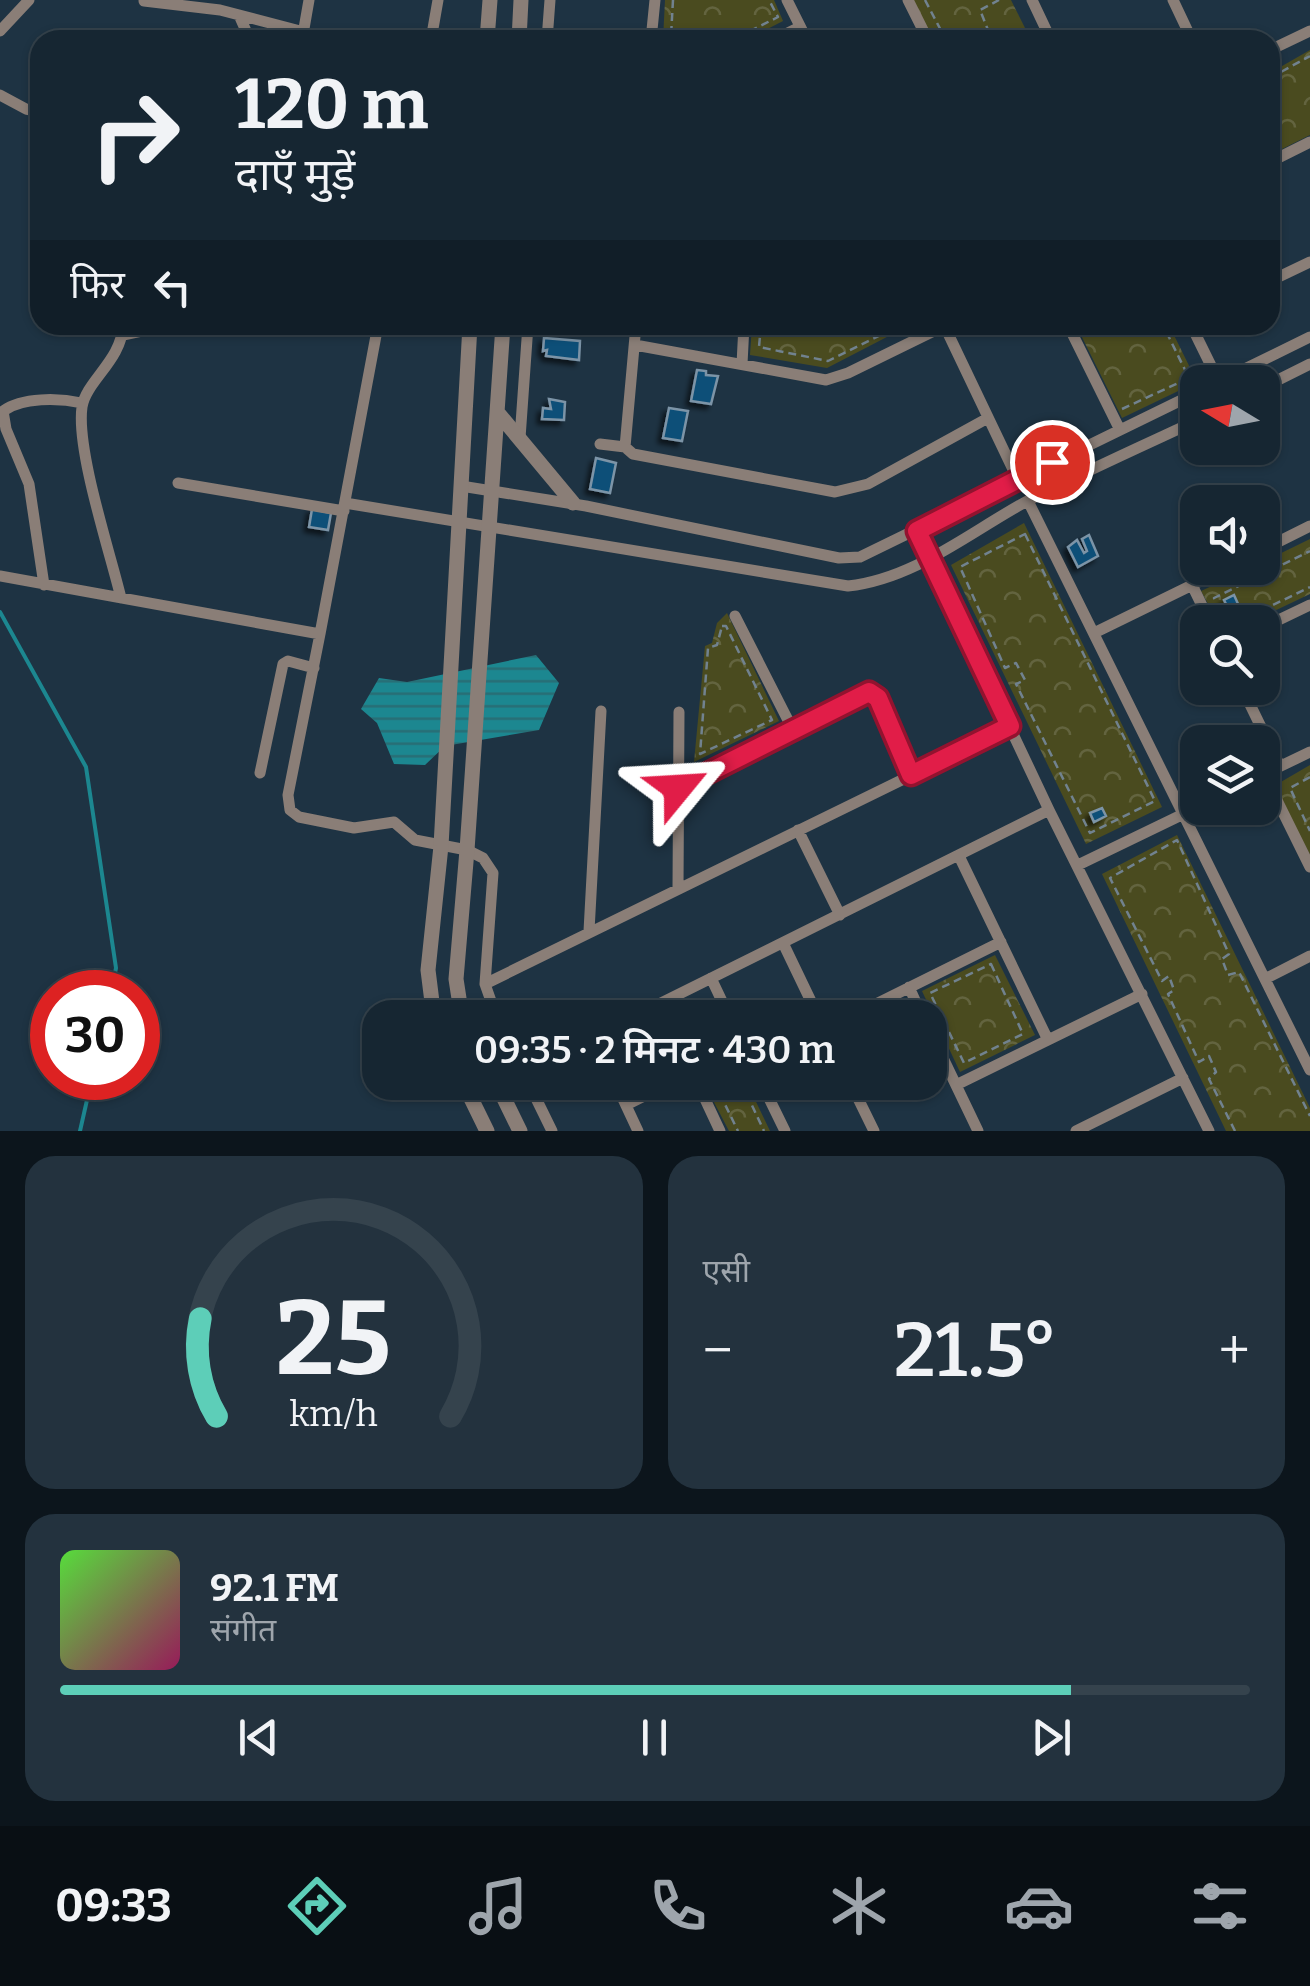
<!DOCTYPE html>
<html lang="hi">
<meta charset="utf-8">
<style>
:root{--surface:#162632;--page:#23323e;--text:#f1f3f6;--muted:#9ea5ac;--line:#35434d;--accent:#5dceb8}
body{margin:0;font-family:Bitter,"Noto Sans Devanagari",serif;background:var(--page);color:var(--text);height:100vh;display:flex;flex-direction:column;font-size:38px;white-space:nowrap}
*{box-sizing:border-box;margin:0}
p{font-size:32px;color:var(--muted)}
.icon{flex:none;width:55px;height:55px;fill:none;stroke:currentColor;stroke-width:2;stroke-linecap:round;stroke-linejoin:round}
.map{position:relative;height:1131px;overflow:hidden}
.sheet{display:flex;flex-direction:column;gap:25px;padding:25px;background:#0c151c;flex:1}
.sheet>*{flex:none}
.guide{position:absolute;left:30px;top:30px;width:1250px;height:305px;border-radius:30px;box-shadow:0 2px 8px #0004,0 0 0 2px var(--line);background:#162632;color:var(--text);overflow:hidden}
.needle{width:65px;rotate:280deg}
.tools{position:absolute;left:1180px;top:365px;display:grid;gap:20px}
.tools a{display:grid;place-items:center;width:100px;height:100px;border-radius:20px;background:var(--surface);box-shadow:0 2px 8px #0004,0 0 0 2px var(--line);font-size:50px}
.speed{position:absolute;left:30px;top:970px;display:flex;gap:20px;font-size:50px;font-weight:700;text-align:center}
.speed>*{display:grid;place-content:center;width:130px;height:130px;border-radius:50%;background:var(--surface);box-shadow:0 2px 8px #0004,0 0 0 2px var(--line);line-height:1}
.speed .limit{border:15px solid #d22;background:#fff;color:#111}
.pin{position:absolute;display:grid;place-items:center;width:85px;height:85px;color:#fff;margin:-42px;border:5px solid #fff;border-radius:50%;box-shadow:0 2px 10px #0007}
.me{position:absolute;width:110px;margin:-55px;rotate:63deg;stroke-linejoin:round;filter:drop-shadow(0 0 8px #0008)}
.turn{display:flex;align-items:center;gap:35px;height:210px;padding:0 40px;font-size:45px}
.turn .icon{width:130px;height:130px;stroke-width:2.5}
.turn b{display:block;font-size:70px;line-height:85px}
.then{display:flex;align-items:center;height:95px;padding:0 40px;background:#0003;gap:20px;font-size:38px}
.big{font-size:75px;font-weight:600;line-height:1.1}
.sheet .widget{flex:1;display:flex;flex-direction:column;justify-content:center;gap:15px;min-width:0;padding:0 35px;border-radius:30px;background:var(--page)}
.sheet .dial{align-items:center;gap:0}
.dial svg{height:260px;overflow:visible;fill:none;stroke:var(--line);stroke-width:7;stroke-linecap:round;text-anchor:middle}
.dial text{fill:var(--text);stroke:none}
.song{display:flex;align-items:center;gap:30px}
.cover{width:120px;height:120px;border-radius:15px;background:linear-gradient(135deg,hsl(110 70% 55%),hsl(330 70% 35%))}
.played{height:10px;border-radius:5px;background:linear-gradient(90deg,var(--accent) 85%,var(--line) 85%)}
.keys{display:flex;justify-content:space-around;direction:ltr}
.heat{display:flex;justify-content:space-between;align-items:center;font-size:55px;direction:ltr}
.sheet .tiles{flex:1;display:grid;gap:25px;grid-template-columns:1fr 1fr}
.widget:last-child{grid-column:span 2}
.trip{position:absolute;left:362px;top:1000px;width:585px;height:100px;border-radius:30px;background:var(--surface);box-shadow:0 2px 8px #0004,0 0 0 2px var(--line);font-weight:600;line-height:100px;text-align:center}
.dock{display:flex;height:160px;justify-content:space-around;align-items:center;background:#090f14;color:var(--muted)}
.dock .icon{width:70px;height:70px}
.dock .on{color:var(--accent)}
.dock b{font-size:45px;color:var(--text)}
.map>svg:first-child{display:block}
</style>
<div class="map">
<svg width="1310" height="1131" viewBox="0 0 1310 1131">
<defs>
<pattern id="park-crowns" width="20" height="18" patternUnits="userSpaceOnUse" patternTransform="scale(2.5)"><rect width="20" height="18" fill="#4a4b1f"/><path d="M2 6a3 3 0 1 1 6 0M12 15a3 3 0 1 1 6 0" fill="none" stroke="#63643f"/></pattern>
<pattern id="water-rules" width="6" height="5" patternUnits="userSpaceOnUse" patternTransform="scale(2.5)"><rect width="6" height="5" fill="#1c8790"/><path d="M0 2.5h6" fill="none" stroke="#286e75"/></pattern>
<filter id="shadow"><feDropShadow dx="-4.5" dy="4.5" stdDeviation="2.5" flood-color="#0009"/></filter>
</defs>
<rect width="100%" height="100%" fill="#1e3343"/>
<path fill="url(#park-crowns)" d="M665,0H774L783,21L746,40H663Z
M913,0H1011L1026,30L1005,40H932Z
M1310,50V135L1270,155V73Z
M752,325H910L827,368L750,355Z
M1076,325H1169L1197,382L1122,418Z
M1024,523L1162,807L1086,844L951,565Z
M1310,539V594L1251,622H1218L1201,591L1251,568H1262L1263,562Z
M727,613L779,721L694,762L705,646L712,643L717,623Z
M1310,765V855L1274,786Z
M1177,835L1310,1108V1131H1226L1102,874Z
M995,955L1035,1035L960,1072L922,991Z
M704,1083H747L770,1131H729Z"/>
<path fill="url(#water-rules)" d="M536,655L559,683L539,730L445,746L425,765L394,764L377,723L361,709L379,678L407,682Z"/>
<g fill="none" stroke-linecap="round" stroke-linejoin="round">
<path stroke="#1c8790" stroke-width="4" d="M0,612L86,767L116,968L111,992
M80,1131L92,1078"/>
</g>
<path fill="#105078" stroke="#7c94a7" stroke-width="2.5" filter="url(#shadow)" d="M544,338L580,341L579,360L546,356L547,350L543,351Z
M697,370L706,371V375L718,376L711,404L691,401Z
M549,399L565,402L564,420L542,419L543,408L551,409Z
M669,408L688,411L682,441L663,438Z
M596,458L616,463L610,493L590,489Z
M312,509L331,513L328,530L309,527Z
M1089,535L1098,556L1078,567L1068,547L1077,540L1084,553L1087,551L1082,539Z
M1234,595L1239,606L1229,610L1224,600Z
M1102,808L1106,816L1094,822L1090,813Z"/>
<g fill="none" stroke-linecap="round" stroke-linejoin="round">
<path stroke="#71828f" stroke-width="2.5" stroke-dasharray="8 5" stroke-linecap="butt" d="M673,0L671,36L732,40L778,17L769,0
M925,0L946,40
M980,40L990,35L980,10L999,0
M1270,78L1310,56
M761,325L759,347L828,361L901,325
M1122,409L1189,378L1163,325
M1025,534L1155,801L1090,833L1016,684L1025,680L1016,663L1005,668L960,567Z
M1227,622L1214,598L1310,551
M1238,622L1310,587
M722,626H726L772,720L700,754L708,648L717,645Z
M1310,777L1290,788L1310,831
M991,964L1023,1034L964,1063L930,993Z
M714,1082L738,1131
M741,1082L764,1131
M1235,1131L1209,1079L1216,1072L1209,1056L1199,1062L1168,994L1174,990L1169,976L1162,981L1110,878L1177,840L1229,954L1222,959L1228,975L1239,972L1310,1116"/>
<path stroke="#8a7e77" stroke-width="11" d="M787,0L807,40
M908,0L928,40
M1032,0L1051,40
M1173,0L1192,40
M144,1L220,10L304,32
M239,15L250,40
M0,31L29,0
M302,40L309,0
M431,40L438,0
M547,40L550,0
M651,40L655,0
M774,40L800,27
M1270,50L1310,31
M0,95L26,109L40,112
M1270,162L1310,142
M1270,281L1310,262
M944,325L1018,480
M1068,325L1119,428
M1191,325L1219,382
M123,335L170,325
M635,345L826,380L848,373L944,326
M742,364L744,325
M1218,382L1310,337
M1262,388L1310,364
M520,438L528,325
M600,444L625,447L633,454L835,492L868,484L988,418
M625,447L636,325
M178,483L344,511
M461,486L586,506L839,558L860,557L1198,392
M1028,501L1310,1070
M345,503L848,586C915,579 971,531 1029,500C1084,472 1142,446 1198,420
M917,531L1049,810L1209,1131
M1262,550L1310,526
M0,576L320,634L378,325
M44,585L29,484L6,429L3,411C22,397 59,398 82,403
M1192,585L1210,622
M121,598C110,552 76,450 82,407C86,381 122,360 123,325
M735,616L793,730
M1262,628L1310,605
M1094,633L1227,568
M320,634L288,795L290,810L299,817L354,828L394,822L415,840L467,850L483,858L493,873L485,984L497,1018
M1242,688L1280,766
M260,773L283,664L288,661L314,668
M1264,774L1310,867
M1262,775L1310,752
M678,788L869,692L878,699L911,775
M798,830L840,915
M959,856L1048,1040
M1078,865L1198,807
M678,888L679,712
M589,931L601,711
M783,943L819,1018
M711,978L730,1018
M1265,979L1310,956
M485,984L1010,727
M909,987L923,1018
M631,1018L1049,810
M848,1018L1001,942
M930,1031L978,1131
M528,1082L552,1131
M615,1082L638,1131
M697,1082L720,1131
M761,1082L785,1131
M850,1082L874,1131
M956,1085L1142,994
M626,1105L672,1082
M1076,1131L1183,1078"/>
<path stroke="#8a7e77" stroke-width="15" d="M487,40L490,0
M519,40L521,0
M498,413L573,503
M434,1018L428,970L441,846L470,325
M462,1018L456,979L467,850L503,325
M463,1082L487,1131
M496,1082L520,1131"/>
</g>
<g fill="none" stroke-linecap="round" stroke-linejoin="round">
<g stroke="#92132f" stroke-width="25">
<path id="route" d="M678,788L869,692L878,698L911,775L1010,726L917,531L1052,462"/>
</g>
<use href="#route" stroke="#e11d48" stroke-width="18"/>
</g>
</svg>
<div class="tools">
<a><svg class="needle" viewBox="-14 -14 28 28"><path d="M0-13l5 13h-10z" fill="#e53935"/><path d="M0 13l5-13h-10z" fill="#9ea5ac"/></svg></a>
<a><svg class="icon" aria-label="sound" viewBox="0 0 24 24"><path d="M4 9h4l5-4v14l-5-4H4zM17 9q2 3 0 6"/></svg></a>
<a><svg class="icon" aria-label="search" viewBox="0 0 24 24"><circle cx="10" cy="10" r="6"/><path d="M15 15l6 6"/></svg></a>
<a><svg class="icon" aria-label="layers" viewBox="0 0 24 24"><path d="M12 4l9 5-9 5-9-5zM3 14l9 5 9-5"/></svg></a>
</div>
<div class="speed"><div class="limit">30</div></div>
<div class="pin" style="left:1052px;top:462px;background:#d93025"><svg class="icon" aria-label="arrive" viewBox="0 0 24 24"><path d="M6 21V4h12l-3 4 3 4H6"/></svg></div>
<svg class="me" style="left:678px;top:788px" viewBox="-20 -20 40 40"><path d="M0-17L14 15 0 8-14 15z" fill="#e11d48" stroke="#fff" stroke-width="4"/></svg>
<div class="trip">09:35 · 2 मिनट · 430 m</div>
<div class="guide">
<div class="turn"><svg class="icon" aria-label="right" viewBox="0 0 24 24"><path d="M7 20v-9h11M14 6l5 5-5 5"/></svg><div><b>120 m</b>दाएँ मुड़ें</div></div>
<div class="then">फिर<svg class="icon" aria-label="left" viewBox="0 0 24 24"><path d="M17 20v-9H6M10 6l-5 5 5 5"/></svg></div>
</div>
</div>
<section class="sheet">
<div class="tiles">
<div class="widget dial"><svg viewBox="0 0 100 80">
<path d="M14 69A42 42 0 1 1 86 69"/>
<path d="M14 69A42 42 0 0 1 9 39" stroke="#5dceb8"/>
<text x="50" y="56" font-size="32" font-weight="700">25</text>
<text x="50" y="72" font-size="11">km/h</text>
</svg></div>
<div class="widget"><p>एसी</p>
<div class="heat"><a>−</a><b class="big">21.5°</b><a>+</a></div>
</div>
<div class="widget">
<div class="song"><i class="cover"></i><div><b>92.1 FM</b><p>संगीत</p></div></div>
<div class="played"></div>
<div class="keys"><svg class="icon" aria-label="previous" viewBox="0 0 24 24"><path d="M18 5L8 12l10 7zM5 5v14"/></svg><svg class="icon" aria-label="pause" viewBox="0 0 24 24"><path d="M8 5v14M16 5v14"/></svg><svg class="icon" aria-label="next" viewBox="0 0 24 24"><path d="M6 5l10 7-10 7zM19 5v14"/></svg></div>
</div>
</div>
</section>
<nav class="dock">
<b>09:33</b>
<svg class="icon on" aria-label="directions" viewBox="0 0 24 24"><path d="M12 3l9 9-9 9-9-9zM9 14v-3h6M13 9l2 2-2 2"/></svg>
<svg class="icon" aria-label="music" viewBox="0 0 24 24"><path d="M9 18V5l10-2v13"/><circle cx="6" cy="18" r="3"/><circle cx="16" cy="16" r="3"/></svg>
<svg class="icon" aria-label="phone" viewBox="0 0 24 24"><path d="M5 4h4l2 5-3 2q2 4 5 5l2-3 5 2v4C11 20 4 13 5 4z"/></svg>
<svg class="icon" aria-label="climate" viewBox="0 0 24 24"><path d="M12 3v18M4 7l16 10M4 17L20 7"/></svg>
<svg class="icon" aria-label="car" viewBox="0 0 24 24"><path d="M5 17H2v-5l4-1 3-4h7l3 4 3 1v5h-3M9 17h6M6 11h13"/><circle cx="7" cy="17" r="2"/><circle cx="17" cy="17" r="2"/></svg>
<svg class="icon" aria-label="filters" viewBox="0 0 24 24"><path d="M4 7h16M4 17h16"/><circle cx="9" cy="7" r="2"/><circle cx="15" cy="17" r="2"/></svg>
</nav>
